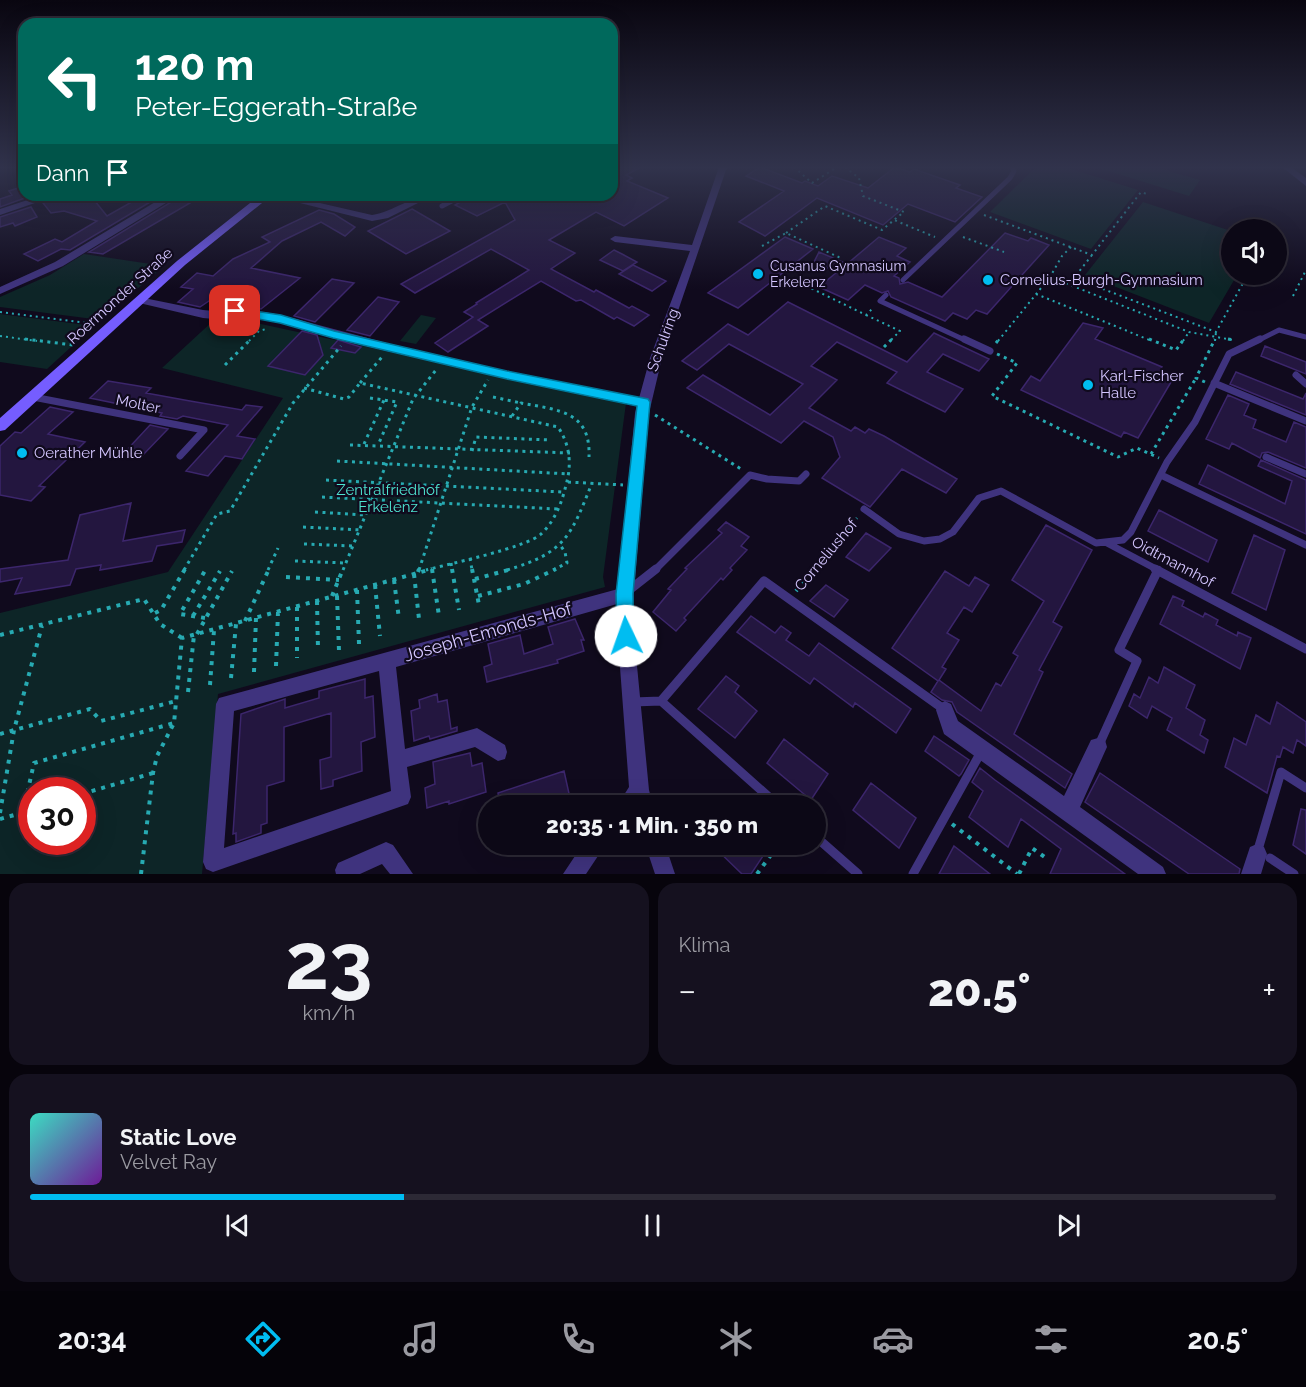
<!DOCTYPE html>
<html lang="de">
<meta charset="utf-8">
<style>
:root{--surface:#0c0816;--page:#15111f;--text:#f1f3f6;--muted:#9a9aa1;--line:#2c2935;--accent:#00bdf1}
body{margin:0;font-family:Raleway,sans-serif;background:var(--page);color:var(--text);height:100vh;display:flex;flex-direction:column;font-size:22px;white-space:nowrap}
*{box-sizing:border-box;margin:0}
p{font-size:20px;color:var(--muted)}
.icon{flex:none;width:33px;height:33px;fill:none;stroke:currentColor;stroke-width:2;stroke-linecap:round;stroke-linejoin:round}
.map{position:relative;height:874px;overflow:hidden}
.drawer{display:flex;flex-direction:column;gap:9px;padding:9px;background:#07040c;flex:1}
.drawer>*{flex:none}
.top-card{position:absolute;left:18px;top:18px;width:600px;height:183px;border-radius:18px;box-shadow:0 6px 24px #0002,0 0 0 2px var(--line);background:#00695c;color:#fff;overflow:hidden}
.tools{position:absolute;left:1221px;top:219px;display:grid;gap:12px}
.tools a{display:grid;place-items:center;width:66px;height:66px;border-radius:50%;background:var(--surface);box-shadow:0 6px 24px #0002,0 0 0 2px var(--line);font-size:30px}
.speed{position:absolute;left:18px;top:777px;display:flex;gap:12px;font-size:30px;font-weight:700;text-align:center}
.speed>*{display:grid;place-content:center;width:78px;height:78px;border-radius:50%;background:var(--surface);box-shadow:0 6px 24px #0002,0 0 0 2px var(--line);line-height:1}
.speed .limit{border:9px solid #d22;background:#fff;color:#111}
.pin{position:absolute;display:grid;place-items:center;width:51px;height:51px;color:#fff;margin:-26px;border-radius:12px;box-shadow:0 3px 9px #0006}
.me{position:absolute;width:66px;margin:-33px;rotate:357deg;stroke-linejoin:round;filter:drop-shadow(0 0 4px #0008)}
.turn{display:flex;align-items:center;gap:21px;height:126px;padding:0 18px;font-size:27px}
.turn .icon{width:78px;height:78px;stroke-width:2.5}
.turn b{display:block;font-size:42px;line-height:51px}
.then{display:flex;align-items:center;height:57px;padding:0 18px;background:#0003;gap:12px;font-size:22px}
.big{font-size:45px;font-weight:800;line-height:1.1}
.drawer .tile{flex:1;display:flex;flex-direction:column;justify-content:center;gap:9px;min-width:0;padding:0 21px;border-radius:18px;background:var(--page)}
.drawer .dial{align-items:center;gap:0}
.dial b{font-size:78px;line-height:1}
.song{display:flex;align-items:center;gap:18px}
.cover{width:72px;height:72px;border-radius:9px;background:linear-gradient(135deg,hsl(170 70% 55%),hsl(280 70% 35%))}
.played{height:6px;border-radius:3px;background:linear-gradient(90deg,var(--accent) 30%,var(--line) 30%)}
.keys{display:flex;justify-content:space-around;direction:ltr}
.heat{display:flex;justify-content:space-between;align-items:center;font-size:33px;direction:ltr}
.drawer .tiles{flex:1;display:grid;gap:9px;grid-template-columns:1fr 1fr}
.tile:last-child{grid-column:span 2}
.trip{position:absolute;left:478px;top:795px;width:348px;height:60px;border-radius:30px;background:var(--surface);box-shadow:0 6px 24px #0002,0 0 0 2px var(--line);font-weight:800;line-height:60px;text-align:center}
.tabs{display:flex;height:96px;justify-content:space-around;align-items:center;background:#050309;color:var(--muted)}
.tabs .icon{width:42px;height:42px}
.tabs .selected{color:var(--accent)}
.tabs b{font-size:27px;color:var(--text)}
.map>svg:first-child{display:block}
</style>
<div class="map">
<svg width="1306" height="874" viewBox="0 0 1306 874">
<rect width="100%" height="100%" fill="#100a1d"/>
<path fill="#0d2527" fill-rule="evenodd" d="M1036,167H1065L1138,190L1091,249L990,212Z
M1155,167L1200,180L1189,196L1099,168Z
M1143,202L1231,231L1232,274L1237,275L1209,323L1085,275Z
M84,254L164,266L101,320L0,307V297L50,275Z
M0,314L94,326L47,369L0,362Z
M421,315L436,318L416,344L400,341Z
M228,317L626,403L603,577L605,587L218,694L202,874H0V613L168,572L283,398L162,368L214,320ZM32,790H82V842H32Z"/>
<path fill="#23163f" stroke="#3c266c" stroke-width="1.5" d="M612,167H641L626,175L632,178L627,181L668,198L624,226L596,212L549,240L575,253L551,269L594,292L596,290L629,308L632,306L649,315L634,326L617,317L614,319L581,300L576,301L541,281L478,320L488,326L448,352L435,343L473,317L464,312L477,304L476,303L529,270L491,249L415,293L401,284L515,220L505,202L477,216L455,205L466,199L468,195H544L551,198L557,195L570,198L575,195H612Z
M760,167L802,183L805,181L818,186L832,176L868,188L895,167L910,172L914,169L960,185L956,188L982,197L955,222L908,204L883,225L817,198L765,236L739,222L784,191L746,176Z
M24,186L25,198L0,207V199L12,195L9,191Z
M69,195H72L76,200L90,195L107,216L144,195H162L70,250L61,249L38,261L24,254L55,239L62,242L97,221L64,211L51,213L43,203Z
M176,199L190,203L103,254L89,252Z
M31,207L37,217L15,226L13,223L0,227V217Z
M412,209L450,231L406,254L368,231Z
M319,210L334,214L355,227L345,236L321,222L282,241L251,268L300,278L261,309L209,301L200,307L178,302L193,289L181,287L197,273L213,276L233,259L270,242L262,237Z
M1005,233L1028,241L1031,238L1049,245L987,314L976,310L967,319L953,313L945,321L891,297L888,291L882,293L865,285L848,300L819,287L837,272L814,262L819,252L847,264L879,237L906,248L897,256L910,262L894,276L899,278L900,284L908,282L942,297Z
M785,237L813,249L738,308L708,293Z
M614,250L622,254L637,262L623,271L600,260Z
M633,265L666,281L652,291L619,274Z
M332,279L354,283L315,322L294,316Z
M378,297L399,302L370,336L347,330Z
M788,302L907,362L934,333L989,359L979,371L943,354L927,372L963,389L945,412L887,383L897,372L837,342L811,366L837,380L809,408L851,431L855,427L865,433L869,429L884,436L957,479L946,493L902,469L870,507L822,478L840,457L833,437L804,421L781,443L687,388L703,375L770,415L803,384L729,344L697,370L682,361L728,324L748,335Z
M1083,323L1103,328L1095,339L1162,367L1160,371L1174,377L1138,438L1124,432L1121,437L1021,390L1031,376L1040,381Z
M302,331L317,335L323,355L305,375L268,366Z
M338,340L361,347L355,353L331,348Z
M1265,346L1306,362V374L1261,356Z
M1236,372L1303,399L1306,393V415L1230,384Z
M108,381L151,388L146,393L190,401L242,410L246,405L262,407L237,436L255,439L242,459L225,456L208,476L186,471L228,425L183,416L177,419L160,416L162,413L90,398Z
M1228,395L1249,404L1244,415L1256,420L1253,428L1286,442L1294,422L1306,427V468L1268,452L1262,453L1260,458L1232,443L1229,449L1206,439Z
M50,407L73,412L48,434L85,442L39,486L45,487L31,501L0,495V446L15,432L21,433Z
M150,425L168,429L141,457L124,453Z
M1261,460L1306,480V534L1199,484L1208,465L1285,504L1292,481L1258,466Z
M131,503L123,541L185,530L182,542L157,546L152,561L100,570L101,565L76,569L70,585L15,594L22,578L0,582V569L68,560L80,515Z
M1159,510L1217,540L1208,562L1148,531Z
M726,522L749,537L741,546L747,550L730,568L732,570L723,580L721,578L684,618L686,620L676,631L653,612L671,590L668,589L687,569L685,568L722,533L718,530Z
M1046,525L1092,550L1053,622L1062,627L1039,670L1043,672L1014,734L1072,774L1065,788L957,712L952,702L942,700L931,692L938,681L892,648L945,571L969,586L975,577L989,585L972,612L964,607L947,633L959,640L942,667L946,669L939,680L981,711L996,683L1001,686L1018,656L1013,653L1044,601L1012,580Z
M866,533L891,548L869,571L846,557Z
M1254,535L1285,550L1266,610L1232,593Z
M826,585L848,600L834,617L810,601Z
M1173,596L1184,601L1182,606L1203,617L1205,613L1218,620L1216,625L1237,636L1238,632L1251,638L1240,669L1160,624Z
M751,616L775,633L781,626L791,633L786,640L809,656L819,643L911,709L896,733L855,703L853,707L814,678L810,684L737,632Z
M575,619L584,640H581L584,651L557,660L558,663L487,682L484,667L492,664L488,644L520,635L524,654L553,644L548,627Z
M1164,667L1195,685L1186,708L1205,720L1200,735L1208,740L1204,753L1167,730L1172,718L1152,706L1147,718L1129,706L1134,694L1140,698L1149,677L1158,683Z
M726,676L739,686L735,692L757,711L735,738L698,709Z
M365,679V698L373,696L375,737L361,742L362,771L333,780V786L321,789L320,760L331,757V713L284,727V781L267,786V823L261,825V833L236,842V833L233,834L241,714L285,699V708L319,698V691Z
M437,694L438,702L447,700L451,729L457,727V731L430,739L429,736L414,741L411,711L420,708L419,700Z
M1277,702L1306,722V746L1297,740L1293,753L1283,747L1280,757L1277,756L1267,793L1225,767L1234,738L1246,745L1256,715L1270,724Z
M934,736L969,760L961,774L959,776L925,751Z
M784,739L828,774L811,800L767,763Z
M470,753L472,766L482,763L486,792L449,804V801L427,808L425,788L435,784L433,762Z
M980,768L995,780L1125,874H1050L1061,849L1021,819L1008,847L969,817L983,791L972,782Z
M564,771L570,798L547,806H500L498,793Z
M1100,773L1240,869L1239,874H1189L1085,802Z
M871,783L916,818L899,848L853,810Z
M1301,809L1306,810V854L1293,845Z
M711,844H771L751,874H742Z
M954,846L990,874H939Z"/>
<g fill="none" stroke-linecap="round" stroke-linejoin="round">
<path stroke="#27aab2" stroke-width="2" stroke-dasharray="2 4" stroke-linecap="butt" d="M794,167L812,183L837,167
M845,167L859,178L863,196L904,212L894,220
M984,215L1092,255L1141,192L1147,194
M786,233L825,206L882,230L894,220L935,237
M963,237L1004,252
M762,246L786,233L843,259
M1071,247L1062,256L1050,277L1189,332L1233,340
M1092,255L1074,278L1216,332L1248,274
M790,278L866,315L874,307
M1036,294L1152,341
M1293,296L1306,270
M0,312L95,324
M866,315L900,331L890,341
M0,336L37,341
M249,341L259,331L266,329
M998,341L1050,277
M1183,341L1189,332
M1215,341L1216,332"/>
<path stroke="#27aab2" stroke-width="3" stroke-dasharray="3 4.5" stroke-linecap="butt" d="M25,339L73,345
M1149,339L1176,350L1184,339
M1228,339L1233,340
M996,343L999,339
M884,347L892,339
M997,354L1017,363L992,396L1118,457L1137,448L1159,458
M225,365L251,339
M1205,382L1196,378L1215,339
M360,383L382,357
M304,388L344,399L349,397L360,383L558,427C570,445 572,464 566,485C562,502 555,521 541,534C528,547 449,564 426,570
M493,397L521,403
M370,398L397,402L378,445
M655,415L741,469
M512,416L521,403C558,410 591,411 589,457
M364,444L384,400
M350,445L570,453
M472,451L476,437L550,440
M1151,454L1196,378
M337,461L569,474
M326,480L563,492
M568,482L623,485
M322,497L557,509
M315,512L366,515
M303,527L361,530
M304,544L353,546
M470,558L472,570
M295,561L346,563
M451,563L452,570
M184,570L217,514L230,511L293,403L341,346
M268,570L278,548
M343,570L413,399L436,370
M419,570L472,407L488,380
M507,570C565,553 571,536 592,483
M553,570L567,563L565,552L560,545
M813,570L857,518"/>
<path stroke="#27aab2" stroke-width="4" stroke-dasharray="4 6" stroke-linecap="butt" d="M432,569L439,616
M452,569L459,610
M472,569L479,605
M418,572L419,569
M414,574L419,619
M286,577L339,580
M475,579L512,569
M394,580L399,619
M375,585L380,636
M357,590L359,644
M796,591L815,569
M332,596L343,569
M337,596L339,651
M478,596L524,584L556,569
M317,601L318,649
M297,607V658
M155,613L161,610L185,569
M193,616L220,571
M205,618L180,614L206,569
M245,621L269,569
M197,634L232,571
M0,635L144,599L160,624L182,638
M276,666L278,612
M254,672L256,618
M231,678L236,624
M210,685L214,630
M188,692L194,635
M0,734L90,709L101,721L176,701
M82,794L153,773
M23,812L34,763L174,723
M0,813L14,730L42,626
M0,819L32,810
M952,824L1017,874
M141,874L153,773L157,756L174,723L182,638L432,569
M757,874L779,844
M1019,874L1032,848L1046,858"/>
<path stroke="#3f337e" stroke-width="5" d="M442,206L463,195
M903,280L1010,178L1014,171L1012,167
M886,295L880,301L967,341
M1257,341L1279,330L1306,337"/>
<path stroke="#3f337e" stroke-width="7" d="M964,339L990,351
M390,348L507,375L644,402
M1296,375L1306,384
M1214,383L1306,421
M33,397L204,430L180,456
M1266,457L1306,474
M1161,475L1306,545
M864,509L899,534L924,541L940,539L953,532L979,498L1001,491L1096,543L1123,540L1131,532L1167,462L1195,422L1229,354L1260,339
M1107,543L1158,570
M655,570L750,475L767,479L799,481L806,474"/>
<path stroke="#3f337e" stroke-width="9" d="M1155,569L1306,649
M628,591L656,569
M661,701L764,581L945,710
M661,701L779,806
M633,702L661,701
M1098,747L1137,661L1119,650L1158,570
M816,837L858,874
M1257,853L1281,772L1306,788
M1270,858L1294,874
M913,874L981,752"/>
<path fill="#3f337e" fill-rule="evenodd" d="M719,167H727L662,358L649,413L632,614L649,790L653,806H617L629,787L616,614L617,604L396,667L405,749L477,728L505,745L507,752L505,759L498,761L475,747L407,767L411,797L408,804L213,872L206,869L203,862L216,704L219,698L618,589L635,413L650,358L690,251L615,242L610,239L615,236L692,245ZM379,671L391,791L224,848L234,711Z
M1282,167H1291L1306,178V186Z
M43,195H58L0,215V209Z
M167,195H179L63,266L0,294V287L55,262Z
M268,195H285L372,215C394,212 411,195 434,195L388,218L372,221Z
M139,297L203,310L214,311L235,307L281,315L394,345L396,348L390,352L281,323L235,315L214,319L203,318L135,302L133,300Z
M945,701L951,704L958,721L1064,796L1091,740L1098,738L1105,740L1107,747L1080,807L1163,867L1166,874H1138L944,734L936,710L939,704Z
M386,842L393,845L413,874H390L382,864L360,874H336L335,870L338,863Z
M583,844H606L586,874H563Z
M645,844H665L675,874H655Z
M1257,844L1264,847L1267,854L1261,874H1241L1250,847Z"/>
<path fill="#755dff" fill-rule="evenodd" d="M260,195H272L185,265L5,430L0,431V418L177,261Z"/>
</g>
<linearGradient id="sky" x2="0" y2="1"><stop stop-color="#090610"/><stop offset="0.58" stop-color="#31334c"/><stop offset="1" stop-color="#31334c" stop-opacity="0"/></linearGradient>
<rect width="1306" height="289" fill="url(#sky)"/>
<path fill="#00bdf1" stroke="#007b9d" stroke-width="1.5" d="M235,308L281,315L334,331L507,371L648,399L650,402L633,594L634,636L632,642L626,644L620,642L617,636L616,594L637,406L507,379L333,338L280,323L231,314V309Z"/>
<g fill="#00bdf1" stroke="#100a1d" stroke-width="2">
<circle cx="758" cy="274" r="6"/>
<circle cx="988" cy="280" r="6"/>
<circle cx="1088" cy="385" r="6"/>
<circle cx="22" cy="453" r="6"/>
</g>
<g text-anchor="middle" stroke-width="4.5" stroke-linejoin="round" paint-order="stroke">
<g font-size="14" fill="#d4c6ff" stroke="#100a1d" text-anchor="start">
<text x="770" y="271">Cusanus Gymnasium<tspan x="770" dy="16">Erkelenz</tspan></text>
</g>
<g font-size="15" fill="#d4c6ff" stroke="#100a1d" text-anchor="start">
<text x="1000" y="285">Cornelius-Burgh-Gymnasium</text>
<text x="1100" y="381">Karl-Fischer<tspan x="1100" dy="17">Halle</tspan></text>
<text x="34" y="458">Oerather Mühle</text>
</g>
<g font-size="15" fill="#d4c6ff" stroke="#100a1d">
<text transform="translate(120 296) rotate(-42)" y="5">Roermonder Straße</text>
<text transform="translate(663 340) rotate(-70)" y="5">Schulring</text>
<text transform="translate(138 404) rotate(11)" y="5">Molter</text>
<text transform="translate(826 555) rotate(-50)" y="5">Corneliushof</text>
<text transform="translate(1173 562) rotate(28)" y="5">Oidtmannhof</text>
</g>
<g font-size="15" fill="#4ee4d0" stroke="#100a1d">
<text x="388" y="495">Zentralfriedhof<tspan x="388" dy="17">Erkelenz</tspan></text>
</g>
<g font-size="18" fill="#d4c6ff" stroke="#100a1d">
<text transform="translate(488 632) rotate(-16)" y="6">Joseph-Emonds-Hof</text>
</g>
</g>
</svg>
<div class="tools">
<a><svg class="icon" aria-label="sound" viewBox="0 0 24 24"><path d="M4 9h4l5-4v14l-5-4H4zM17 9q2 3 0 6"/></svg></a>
</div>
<div class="speed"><div class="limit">30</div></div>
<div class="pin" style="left:235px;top:311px;background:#d93025"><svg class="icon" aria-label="arrive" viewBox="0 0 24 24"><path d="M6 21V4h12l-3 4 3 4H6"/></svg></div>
<svg class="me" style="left:626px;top:636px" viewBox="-20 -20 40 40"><circle r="19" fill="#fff"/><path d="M0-13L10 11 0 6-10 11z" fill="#00bdf1"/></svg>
<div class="trip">20:35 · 1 Min. · 350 m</div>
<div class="top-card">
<div class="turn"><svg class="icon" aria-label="left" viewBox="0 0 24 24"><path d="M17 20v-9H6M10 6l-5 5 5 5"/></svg><div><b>120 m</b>Peter-Eggerath-Straße</div></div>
<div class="then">Dann<svg class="icon" aria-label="arrive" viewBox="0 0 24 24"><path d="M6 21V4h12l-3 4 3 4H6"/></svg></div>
</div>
</div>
<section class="drawer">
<div class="tiles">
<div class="tile dial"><b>23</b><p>km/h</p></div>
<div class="tile"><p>Klima</p>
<div class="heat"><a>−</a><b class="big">20.5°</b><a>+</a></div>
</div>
<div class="tile">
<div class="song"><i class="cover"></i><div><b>Static Love</b><p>Velvet Ray</p></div></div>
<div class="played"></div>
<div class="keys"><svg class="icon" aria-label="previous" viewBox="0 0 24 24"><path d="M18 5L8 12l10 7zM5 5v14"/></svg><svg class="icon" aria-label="pause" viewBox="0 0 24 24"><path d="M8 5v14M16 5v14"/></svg><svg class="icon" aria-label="next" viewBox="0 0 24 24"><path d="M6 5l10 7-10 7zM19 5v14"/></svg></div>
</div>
</div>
</section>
<nav class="tabs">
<b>20:34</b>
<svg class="icon selected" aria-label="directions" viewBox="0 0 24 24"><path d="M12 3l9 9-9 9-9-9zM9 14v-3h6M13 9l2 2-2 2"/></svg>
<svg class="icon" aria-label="music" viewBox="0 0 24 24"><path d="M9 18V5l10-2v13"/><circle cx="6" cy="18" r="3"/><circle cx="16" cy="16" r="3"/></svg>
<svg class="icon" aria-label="phone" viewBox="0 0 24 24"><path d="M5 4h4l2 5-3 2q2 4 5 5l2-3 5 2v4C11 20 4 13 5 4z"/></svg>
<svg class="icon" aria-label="climate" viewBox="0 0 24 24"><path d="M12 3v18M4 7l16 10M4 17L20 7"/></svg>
<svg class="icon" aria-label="car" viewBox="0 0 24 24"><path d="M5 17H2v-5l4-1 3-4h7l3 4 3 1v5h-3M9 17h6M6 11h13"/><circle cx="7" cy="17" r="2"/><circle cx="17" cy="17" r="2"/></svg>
<svg class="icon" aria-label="filters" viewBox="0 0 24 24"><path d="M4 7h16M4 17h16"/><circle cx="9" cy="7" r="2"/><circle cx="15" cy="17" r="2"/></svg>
<b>20.5°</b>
</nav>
